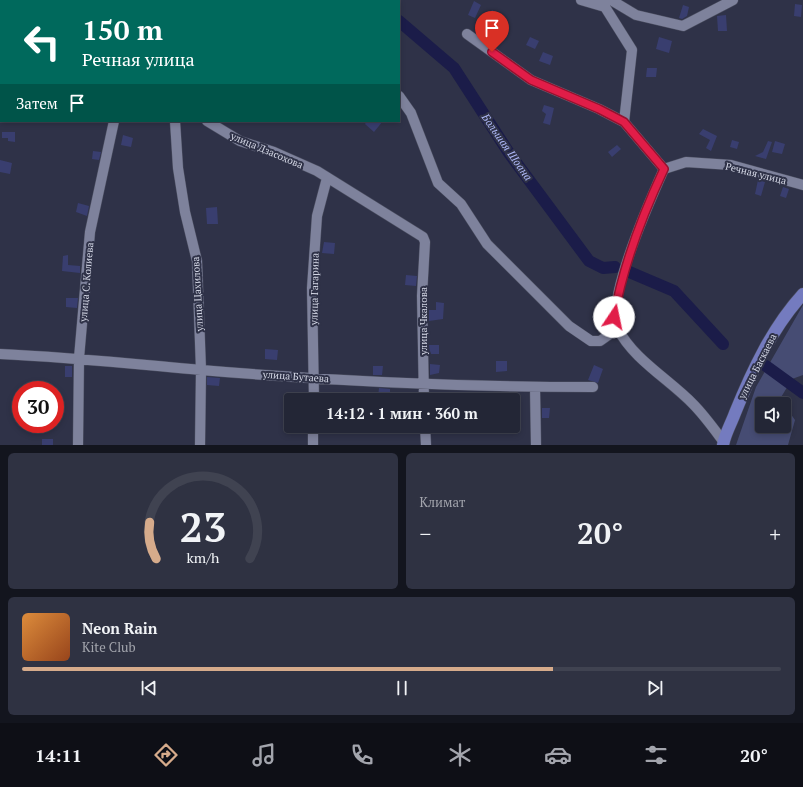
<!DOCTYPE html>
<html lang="ru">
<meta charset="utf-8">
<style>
:root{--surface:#232636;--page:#2f3242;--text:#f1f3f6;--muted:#a3a5ad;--line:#404351;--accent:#d6ab8b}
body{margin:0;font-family:"PT Serif",serif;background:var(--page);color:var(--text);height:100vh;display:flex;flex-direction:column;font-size:15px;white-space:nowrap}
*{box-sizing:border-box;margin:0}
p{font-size:13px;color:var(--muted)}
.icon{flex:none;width:22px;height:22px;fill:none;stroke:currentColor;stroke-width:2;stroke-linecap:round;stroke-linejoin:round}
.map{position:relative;height:445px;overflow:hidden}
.panel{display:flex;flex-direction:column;gap:8px;padding:8px;background:#13151e;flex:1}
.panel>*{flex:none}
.banner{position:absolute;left:0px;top:0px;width:400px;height:122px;box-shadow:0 2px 6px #0003,0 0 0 1px var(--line);background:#00695c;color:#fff;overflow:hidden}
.buttons{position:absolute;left:755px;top:397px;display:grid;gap:8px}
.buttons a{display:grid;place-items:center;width:36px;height:36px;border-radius:4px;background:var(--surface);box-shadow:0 2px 6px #0003,0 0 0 1px var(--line);font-size:20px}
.speed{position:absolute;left:12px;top:381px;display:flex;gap:8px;font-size:20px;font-weight:700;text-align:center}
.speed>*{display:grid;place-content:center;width:52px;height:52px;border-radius:50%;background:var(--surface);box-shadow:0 2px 6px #0003,0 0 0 1px var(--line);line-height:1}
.speed .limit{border:6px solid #d22;background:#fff;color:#111}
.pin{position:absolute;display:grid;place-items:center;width:34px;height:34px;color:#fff;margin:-41px -17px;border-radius:50% 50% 50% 0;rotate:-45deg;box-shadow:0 0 4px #0007}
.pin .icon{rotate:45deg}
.me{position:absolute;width:44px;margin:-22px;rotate:11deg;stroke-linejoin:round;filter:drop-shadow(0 0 3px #0008)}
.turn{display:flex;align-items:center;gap:14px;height:84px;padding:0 16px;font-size:18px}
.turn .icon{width:52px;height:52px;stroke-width:2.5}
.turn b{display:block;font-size:28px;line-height:34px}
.then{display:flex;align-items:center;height:38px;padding:0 16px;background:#0003;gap:8px;font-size:15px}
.big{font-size:30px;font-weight:600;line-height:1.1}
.panel .tile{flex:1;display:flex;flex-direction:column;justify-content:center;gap:6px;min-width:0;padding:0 14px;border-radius:6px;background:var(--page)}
.panel .dial{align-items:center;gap:0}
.dial svg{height:104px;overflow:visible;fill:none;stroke:var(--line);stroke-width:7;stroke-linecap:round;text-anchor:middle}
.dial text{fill:var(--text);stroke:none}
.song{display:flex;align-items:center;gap:12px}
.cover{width:48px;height:48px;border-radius:6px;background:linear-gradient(135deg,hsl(30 70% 55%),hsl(20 70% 35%))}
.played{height:4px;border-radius:2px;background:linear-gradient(90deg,var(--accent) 70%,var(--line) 70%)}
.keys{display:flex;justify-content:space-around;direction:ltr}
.heat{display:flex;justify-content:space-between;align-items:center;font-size:22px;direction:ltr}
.panel .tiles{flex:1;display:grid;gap:8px;grid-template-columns:1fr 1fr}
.tile:last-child{grid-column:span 2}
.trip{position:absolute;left:284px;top:393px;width:236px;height:40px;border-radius:4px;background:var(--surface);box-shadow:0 2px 6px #0003,0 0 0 1px var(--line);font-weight:600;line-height:40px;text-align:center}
.menu{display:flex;height:64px;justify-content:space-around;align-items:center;background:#0e0f16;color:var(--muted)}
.menu .icon{width:28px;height:28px}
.menu .current{color:var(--accent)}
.menu b{font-size:18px;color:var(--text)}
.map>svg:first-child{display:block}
</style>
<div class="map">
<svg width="803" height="445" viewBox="0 0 803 445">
<rect width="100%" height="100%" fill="#2f3248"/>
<path fill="#464c73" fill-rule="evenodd" d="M0,0H129L1,1L0,72Z
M803,305V375L792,379L780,399L795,420L788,445H736L756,387ZM762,404H784V426H762Z"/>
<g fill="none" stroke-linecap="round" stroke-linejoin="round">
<path stroke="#1b1c49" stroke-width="12" d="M375,0L376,1
M399,21L454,68L509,153L589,261L603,268L615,267
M627,271L674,291L723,344
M766,366L803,393"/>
</g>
<path fill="#393e6f" d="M474,1L481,5L475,18L468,15Z
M795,4L802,5L801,17L794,16Z
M683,5L689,7L687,16L682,19L679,18Z
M492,10L498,13L491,24L485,21Z
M726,15L727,31H718L717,16Z
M530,37L539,41L535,49L526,45Z
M659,37L672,41L669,53L656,49Z
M543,52L553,56L550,65L539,61Z
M647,68H657L656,77H646Z
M544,105L554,108L550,125L543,123L546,114L542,111Z
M367,121H383L374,132L365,124Z
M703,129L717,136L711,151L706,148L710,140L699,134Z
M2,132H15V142L8,141V138H2Z
M123,135L133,138L131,147L121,145Z
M732,140L739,142L737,149L730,147Z
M768,141L772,142L766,159L755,156L763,152Z
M775,141L785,144L782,154L772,152Z
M617,145L621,149L612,157L608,152Z
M93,151L101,152L99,160L92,159Z
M0,160L12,163L10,174L0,172Z
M758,180L765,182L761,196L755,194Z
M783,187L789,189L786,198L780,196Z
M78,203L89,206L87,216L76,212Z
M217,207L218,224H207L206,208Z
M324,242L335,243L334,254L322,253Z
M68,255V265L80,266V273L62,271L63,256Z
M406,275L417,276L416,286L405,285Z
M66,298H78L77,308L66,307Z
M436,302L444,303L443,319L429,321V310H436Z
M429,345H439V354H430Z
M265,349L278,350L277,360L265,359Z
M496,361H507V371L496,372Z
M430,364L440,365L439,373L430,375Z
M594,365L603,369L598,383L588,380Z
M65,366H72V377H65Z
M373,366H383L382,375H373Z
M207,377L220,378L219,386L207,385Z
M379,388L390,389V398L378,397Z
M542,408H550L549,418H542Z
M42,439H53V445H42Z"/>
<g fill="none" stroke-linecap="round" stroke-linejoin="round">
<g stroke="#4c4f61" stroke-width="11">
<path id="minor" d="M203,0L206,1
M581,0L605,7
M603,0L605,7L632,50L624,122
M611,0L636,15L683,26L733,0
M167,1L168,0
M467,34L531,80L599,109L624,122L664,169L686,162L731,165L803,185
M0,77L1,76
M399,96L411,113L438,183L461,204L487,244L569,326L591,341H600L617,329
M175,121L178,168L185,212L197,261L201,370L200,445
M207,121L240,141L274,152L317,171L423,237L425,242L422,296L424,400
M664,169C651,198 604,303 618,329C633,359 670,380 693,404C704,415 714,429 723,441
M0,354C67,357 134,364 201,370C331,381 463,387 593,387
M535,387L536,445
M314,400L312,288L317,216L327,178
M425,426L426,445
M78,445L79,358L90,232L114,121
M313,445V426"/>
</g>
<g stroke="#4c4f61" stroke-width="13">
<path id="major" d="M723,445C725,434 731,424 735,413C752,371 772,328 803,294"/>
</g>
<use href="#minor" stroke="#7e829c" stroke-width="10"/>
<use href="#major" stroke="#747bbf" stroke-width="12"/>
</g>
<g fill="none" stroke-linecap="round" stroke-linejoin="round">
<g stroke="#92132f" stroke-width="10">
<path id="route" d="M492,52L531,80L599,109L624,122L664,169C642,216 623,265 614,317"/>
</g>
<use href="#route" stroke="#e11d48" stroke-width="7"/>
</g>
<g text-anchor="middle" stroke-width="4" stroke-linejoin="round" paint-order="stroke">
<g font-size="10" fill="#d5d8e6" stroke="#2f3248">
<text transform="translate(267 150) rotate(23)" y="4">улица Дзасохова</text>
<text transform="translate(756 173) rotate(14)" y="4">Речная улица</text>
<text transform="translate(86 282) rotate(-85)" y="4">улица С. Колиева</text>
<text transform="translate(314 289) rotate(-89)" y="4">улица Гагарина</text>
<text transform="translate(197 294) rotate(-93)" y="4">улица Цахилова</text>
<text transform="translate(423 321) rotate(-90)" y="4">улица Чкалова</text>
<text transform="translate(757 366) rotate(-63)" y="4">улица Баскаева</text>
<text transform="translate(296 376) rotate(4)" y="4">улица Бутаева</text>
</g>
<g font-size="11" font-style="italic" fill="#b0baf9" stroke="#2f3248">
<text transform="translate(507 147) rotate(55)" y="4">Большая Шоана</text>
</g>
</g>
</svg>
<div class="buttons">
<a><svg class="icon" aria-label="sound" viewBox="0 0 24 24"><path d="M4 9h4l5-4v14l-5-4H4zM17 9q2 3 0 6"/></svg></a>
</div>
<div class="speed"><div class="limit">30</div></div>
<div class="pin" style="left:492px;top:52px;background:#d93025"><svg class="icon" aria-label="arrive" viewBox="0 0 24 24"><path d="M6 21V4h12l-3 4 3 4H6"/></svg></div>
<svg class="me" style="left:614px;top:317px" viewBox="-20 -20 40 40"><circle r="19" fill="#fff"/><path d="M0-13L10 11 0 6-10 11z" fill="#e11d48"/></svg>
<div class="trip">14:12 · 1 мин · 360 m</div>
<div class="banner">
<div class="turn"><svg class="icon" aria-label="left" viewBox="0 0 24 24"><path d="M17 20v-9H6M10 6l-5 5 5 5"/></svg><div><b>150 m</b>Речная улица</div></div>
<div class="then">Затем<svg class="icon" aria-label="arrive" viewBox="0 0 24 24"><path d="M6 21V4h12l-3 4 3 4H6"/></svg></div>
</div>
</div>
<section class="panel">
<div class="tiles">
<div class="tile dial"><svg viewBox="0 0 100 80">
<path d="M14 69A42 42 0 1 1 86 69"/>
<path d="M14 69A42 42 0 0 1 9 41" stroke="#d6ab8b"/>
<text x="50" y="56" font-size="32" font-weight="700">23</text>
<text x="50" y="72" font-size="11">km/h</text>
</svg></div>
<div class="tile"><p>Климат</p>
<div class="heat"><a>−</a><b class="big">20°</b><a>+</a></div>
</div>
<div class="tile">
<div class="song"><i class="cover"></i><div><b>Neon Rain</b><p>Kite Club</p></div></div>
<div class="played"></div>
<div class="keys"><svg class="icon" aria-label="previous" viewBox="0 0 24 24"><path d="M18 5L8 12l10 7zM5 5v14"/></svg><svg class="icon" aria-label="pause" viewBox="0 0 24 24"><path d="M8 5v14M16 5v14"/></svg><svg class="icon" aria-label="next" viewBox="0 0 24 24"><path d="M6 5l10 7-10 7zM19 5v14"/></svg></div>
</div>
</div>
</section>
<nav class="menu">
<b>14:11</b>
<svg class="icon current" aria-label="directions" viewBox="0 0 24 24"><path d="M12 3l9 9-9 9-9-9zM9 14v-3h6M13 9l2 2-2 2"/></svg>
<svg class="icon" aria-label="music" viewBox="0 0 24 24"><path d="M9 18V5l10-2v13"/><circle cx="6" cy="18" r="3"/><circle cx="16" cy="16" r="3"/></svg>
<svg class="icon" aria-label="phone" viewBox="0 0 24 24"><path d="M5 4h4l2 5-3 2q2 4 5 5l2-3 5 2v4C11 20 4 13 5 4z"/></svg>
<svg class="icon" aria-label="climate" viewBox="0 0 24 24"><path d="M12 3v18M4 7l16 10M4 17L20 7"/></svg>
<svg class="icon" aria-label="car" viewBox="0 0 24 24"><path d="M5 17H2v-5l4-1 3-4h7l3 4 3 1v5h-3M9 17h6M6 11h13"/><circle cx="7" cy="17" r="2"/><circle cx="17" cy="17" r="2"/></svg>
<svg class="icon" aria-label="filters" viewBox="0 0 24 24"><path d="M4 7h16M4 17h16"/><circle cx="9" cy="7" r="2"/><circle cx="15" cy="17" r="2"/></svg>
<b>20°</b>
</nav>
